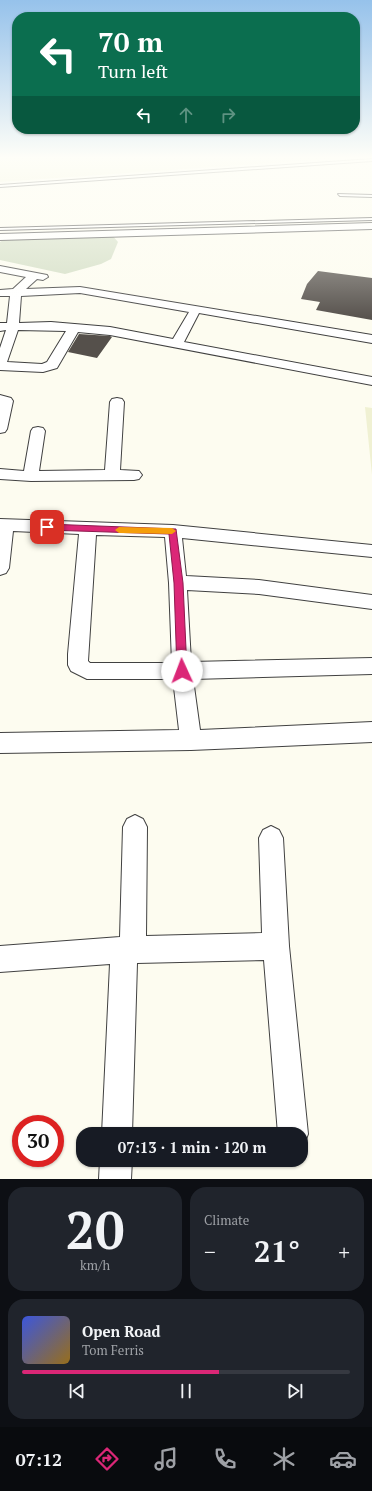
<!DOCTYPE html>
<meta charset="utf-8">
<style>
:root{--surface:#171b24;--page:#20242c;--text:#f1f3f6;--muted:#9ea1a6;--line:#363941;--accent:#db2777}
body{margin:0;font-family:"PT Serif",serif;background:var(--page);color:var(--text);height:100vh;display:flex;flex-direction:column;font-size:15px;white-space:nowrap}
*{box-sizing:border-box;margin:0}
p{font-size:13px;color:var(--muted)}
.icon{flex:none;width:22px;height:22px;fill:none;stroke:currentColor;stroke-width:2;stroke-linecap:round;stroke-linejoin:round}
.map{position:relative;height:1179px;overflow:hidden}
.sheet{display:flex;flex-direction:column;gap:8px;padding:8px;background:#0d0f14;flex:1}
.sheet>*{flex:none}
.hud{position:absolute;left:12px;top:12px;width:348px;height:122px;border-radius:16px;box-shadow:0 1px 3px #0004;background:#0b6e4f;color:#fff;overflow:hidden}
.speed{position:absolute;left:12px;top:1115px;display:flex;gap:8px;font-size:20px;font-weight:700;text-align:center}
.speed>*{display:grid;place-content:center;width:52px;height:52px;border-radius:50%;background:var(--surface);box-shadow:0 1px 3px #0004;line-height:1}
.speed .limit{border:6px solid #d22;background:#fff;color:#111}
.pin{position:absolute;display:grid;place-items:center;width:34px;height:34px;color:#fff;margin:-17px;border-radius:8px;box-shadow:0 2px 6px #0006}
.me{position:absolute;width:44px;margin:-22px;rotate:358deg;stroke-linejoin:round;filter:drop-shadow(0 0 3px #0008)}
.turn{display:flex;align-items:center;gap:14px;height:84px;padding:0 20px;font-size:18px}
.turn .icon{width:52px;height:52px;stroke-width:2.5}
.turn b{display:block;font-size:28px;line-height:34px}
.lanes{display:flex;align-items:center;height:38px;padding:0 20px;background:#0003;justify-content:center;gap:20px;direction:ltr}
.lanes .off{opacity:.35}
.big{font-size:30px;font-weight:700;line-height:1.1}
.sheet .tile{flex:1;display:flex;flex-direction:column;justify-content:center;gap:6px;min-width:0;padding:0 14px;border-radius:16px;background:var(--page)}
.sheet .dial{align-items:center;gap:0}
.dial b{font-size:52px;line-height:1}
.song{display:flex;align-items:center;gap:12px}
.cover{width:48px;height:48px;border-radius:6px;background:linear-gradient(135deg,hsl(230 70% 55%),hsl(40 70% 35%))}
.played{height:4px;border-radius:2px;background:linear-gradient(90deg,var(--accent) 60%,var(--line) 60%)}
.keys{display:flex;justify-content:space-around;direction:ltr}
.heat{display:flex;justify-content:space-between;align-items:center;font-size:22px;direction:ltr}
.sheet .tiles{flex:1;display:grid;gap:8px;grid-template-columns:1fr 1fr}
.tile:last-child{grid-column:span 2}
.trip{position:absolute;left:76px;top:1127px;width:232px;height:40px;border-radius:16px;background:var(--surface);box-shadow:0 1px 3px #0004;font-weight:700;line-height:40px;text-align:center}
.tabs{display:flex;height:64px;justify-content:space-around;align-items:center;background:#090b0e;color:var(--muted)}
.tabs .icon{width:28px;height:28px}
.tabs .current{color:var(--accent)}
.tabs b{font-size:18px;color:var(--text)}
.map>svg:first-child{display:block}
</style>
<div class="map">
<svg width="372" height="1179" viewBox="0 0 372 1179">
<rect width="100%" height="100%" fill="#fdfcf0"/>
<path fill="#f0f1d3" d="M0,156H372L0,182Z
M365,407L372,408V475Z"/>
<path fill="#d2ddc3" d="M111,234L118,242L111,259L101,264L65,274L0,260V242L5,239Z"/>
<path fill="#55504b" d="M318,271L372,278V320L316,310L320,302L301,299L307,284Z
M79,334L110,336L112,337L97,358L68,352Z"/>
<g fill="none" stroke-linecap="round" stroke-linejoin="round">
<g stroke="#414141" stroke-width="2">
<path id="lane" d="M372,159V161L0,187V185Z
M338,194L372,195V197L340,196Z
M372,218V220L0,230V228Z"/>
</g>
<g stroke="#414141" stroke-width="2">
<path id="street" d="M372,223V229L0,240V234Z
M0,266L47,275L48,277L43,280L37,279L26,289L80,287L372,335V343L199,313L184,342L372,377V385L110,335L78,332L57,368L43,372L0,370V348L6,330L0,331V323H7L10,296H0V290L13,289L26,277L0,272ZM80,293L189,312L173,339L110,327L51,322L19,323L21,296ZM18,330L66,331L47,362L42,364L7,362Z
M0,395L11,398L13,401L7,429L5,432L0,433Z
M117,398L122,399L124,402L120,470L139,471L142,475L139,479L134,480L31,481L0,479V469L24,471L31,431L33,428L38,427L43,428L45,431L39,471L105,470L110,402L112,399Z
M0,519L173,525L372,545V557L182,538L186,576L259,580L372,595V609L259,594L187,590L191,662L372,658V674L193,679L200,730L372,722V742L191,750L0,753V733L179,730L173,679H87L71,671L68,665V654L79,534L13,531L9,568L6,573L0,575ZM96,535L165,537L169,583L172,663H90L88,661Z
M135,815L143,819L147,827L146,936L262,933L259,838L263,830L271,826L279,830L283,838L289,946L308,1134L304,1145L301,1146V1134H278L264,960L137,963L132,1134H102L110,964L0,972V946L120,937L123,827L127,819Z
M100,1160H132L131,1179H99Z"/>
</g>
<use href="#lane" fill="#fff" fill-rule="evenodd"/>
<use href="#street" fill="#fff" fill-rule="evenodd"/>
</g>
<linearGradient id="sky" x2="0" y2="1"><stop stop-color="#96c2eb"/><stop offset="0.49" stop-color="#fefef8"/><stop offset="1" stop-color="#fefef8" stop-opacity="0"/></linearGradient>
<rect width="372" height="321" fill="url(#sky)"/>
<path fill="#db2777" stroke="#8e194d" d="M47,524L176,529L183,583L187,671L185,674L182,676L178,674L177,671L174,583L169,534L47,530L43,527Z"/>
<path fill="#f59e0b" d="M119,527L172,528L176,531L172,534L119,533L115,530Z"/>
</svg>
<div class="speed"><div class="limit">30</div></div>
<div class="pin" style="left:47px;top:527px;background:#d93025"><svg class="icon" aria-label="arrive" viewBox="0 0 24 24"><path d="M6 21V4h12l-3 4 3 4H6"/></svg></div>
<svg class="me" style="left:182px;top:671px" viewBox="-20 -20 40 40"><circle r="19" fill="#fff"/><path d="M0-13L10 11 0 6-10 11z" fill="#db2777"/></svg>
<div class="trip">07:13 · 1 min · 120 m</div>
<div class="hud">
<div class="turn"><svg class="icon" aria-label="left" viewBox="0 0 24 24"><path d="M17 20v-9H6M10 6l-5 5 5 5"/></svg><div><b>70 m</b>Turn left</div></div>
<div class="lanes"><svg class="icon" aria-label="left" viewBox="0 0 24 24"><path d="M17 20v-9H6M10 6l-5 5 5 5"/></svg><svg class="icon off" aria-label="ahead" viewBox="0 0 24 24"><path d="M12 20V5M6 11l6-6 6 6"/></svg><svg class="icon off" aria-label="right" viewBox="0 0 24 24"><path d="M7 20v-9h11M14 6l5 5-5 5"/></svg></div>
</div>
</div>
<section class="sheet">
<div class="tiles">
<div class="tile dial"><b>20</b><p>km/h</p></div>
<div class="tile"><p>Climate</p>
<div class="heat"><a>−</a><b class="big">21°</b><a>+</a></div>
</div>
<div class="tile">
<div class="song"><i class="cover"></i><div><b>Open Road</b><p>Tom Ferris</p></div></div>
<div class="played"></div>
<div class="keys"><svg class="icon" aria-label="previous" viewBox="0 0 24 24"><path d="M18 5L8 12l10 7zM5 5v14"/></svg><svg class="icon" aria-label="pause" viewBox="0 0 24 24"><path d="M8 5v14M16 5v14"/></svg><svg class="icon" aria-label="next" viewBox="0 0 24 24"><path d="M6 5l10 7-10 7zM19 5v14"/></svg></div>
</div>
</div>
</section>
<nav class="tabs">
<b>07:12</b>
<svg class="icon current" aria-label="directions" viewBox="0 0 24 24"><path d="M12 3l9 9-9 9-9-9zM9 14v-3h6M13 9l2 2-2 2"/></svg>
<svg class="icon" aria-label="music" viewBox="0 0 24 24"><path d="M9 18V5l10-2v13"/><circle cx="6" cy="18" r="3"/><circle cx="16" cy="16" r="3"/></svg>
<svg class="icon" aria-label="phone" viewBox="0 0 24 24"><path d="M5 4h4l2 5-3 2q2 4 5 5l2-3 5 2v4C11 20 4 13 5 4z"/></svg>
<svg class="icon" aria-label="climate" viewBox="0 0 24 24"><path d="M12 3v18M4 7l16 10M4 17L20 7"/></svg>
<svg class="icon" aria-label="car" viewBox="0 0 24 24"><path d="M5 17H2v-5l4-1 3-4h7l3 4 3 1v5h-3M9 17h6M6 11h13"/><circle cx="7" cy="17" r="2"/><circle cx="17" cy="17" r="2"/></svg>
</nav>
